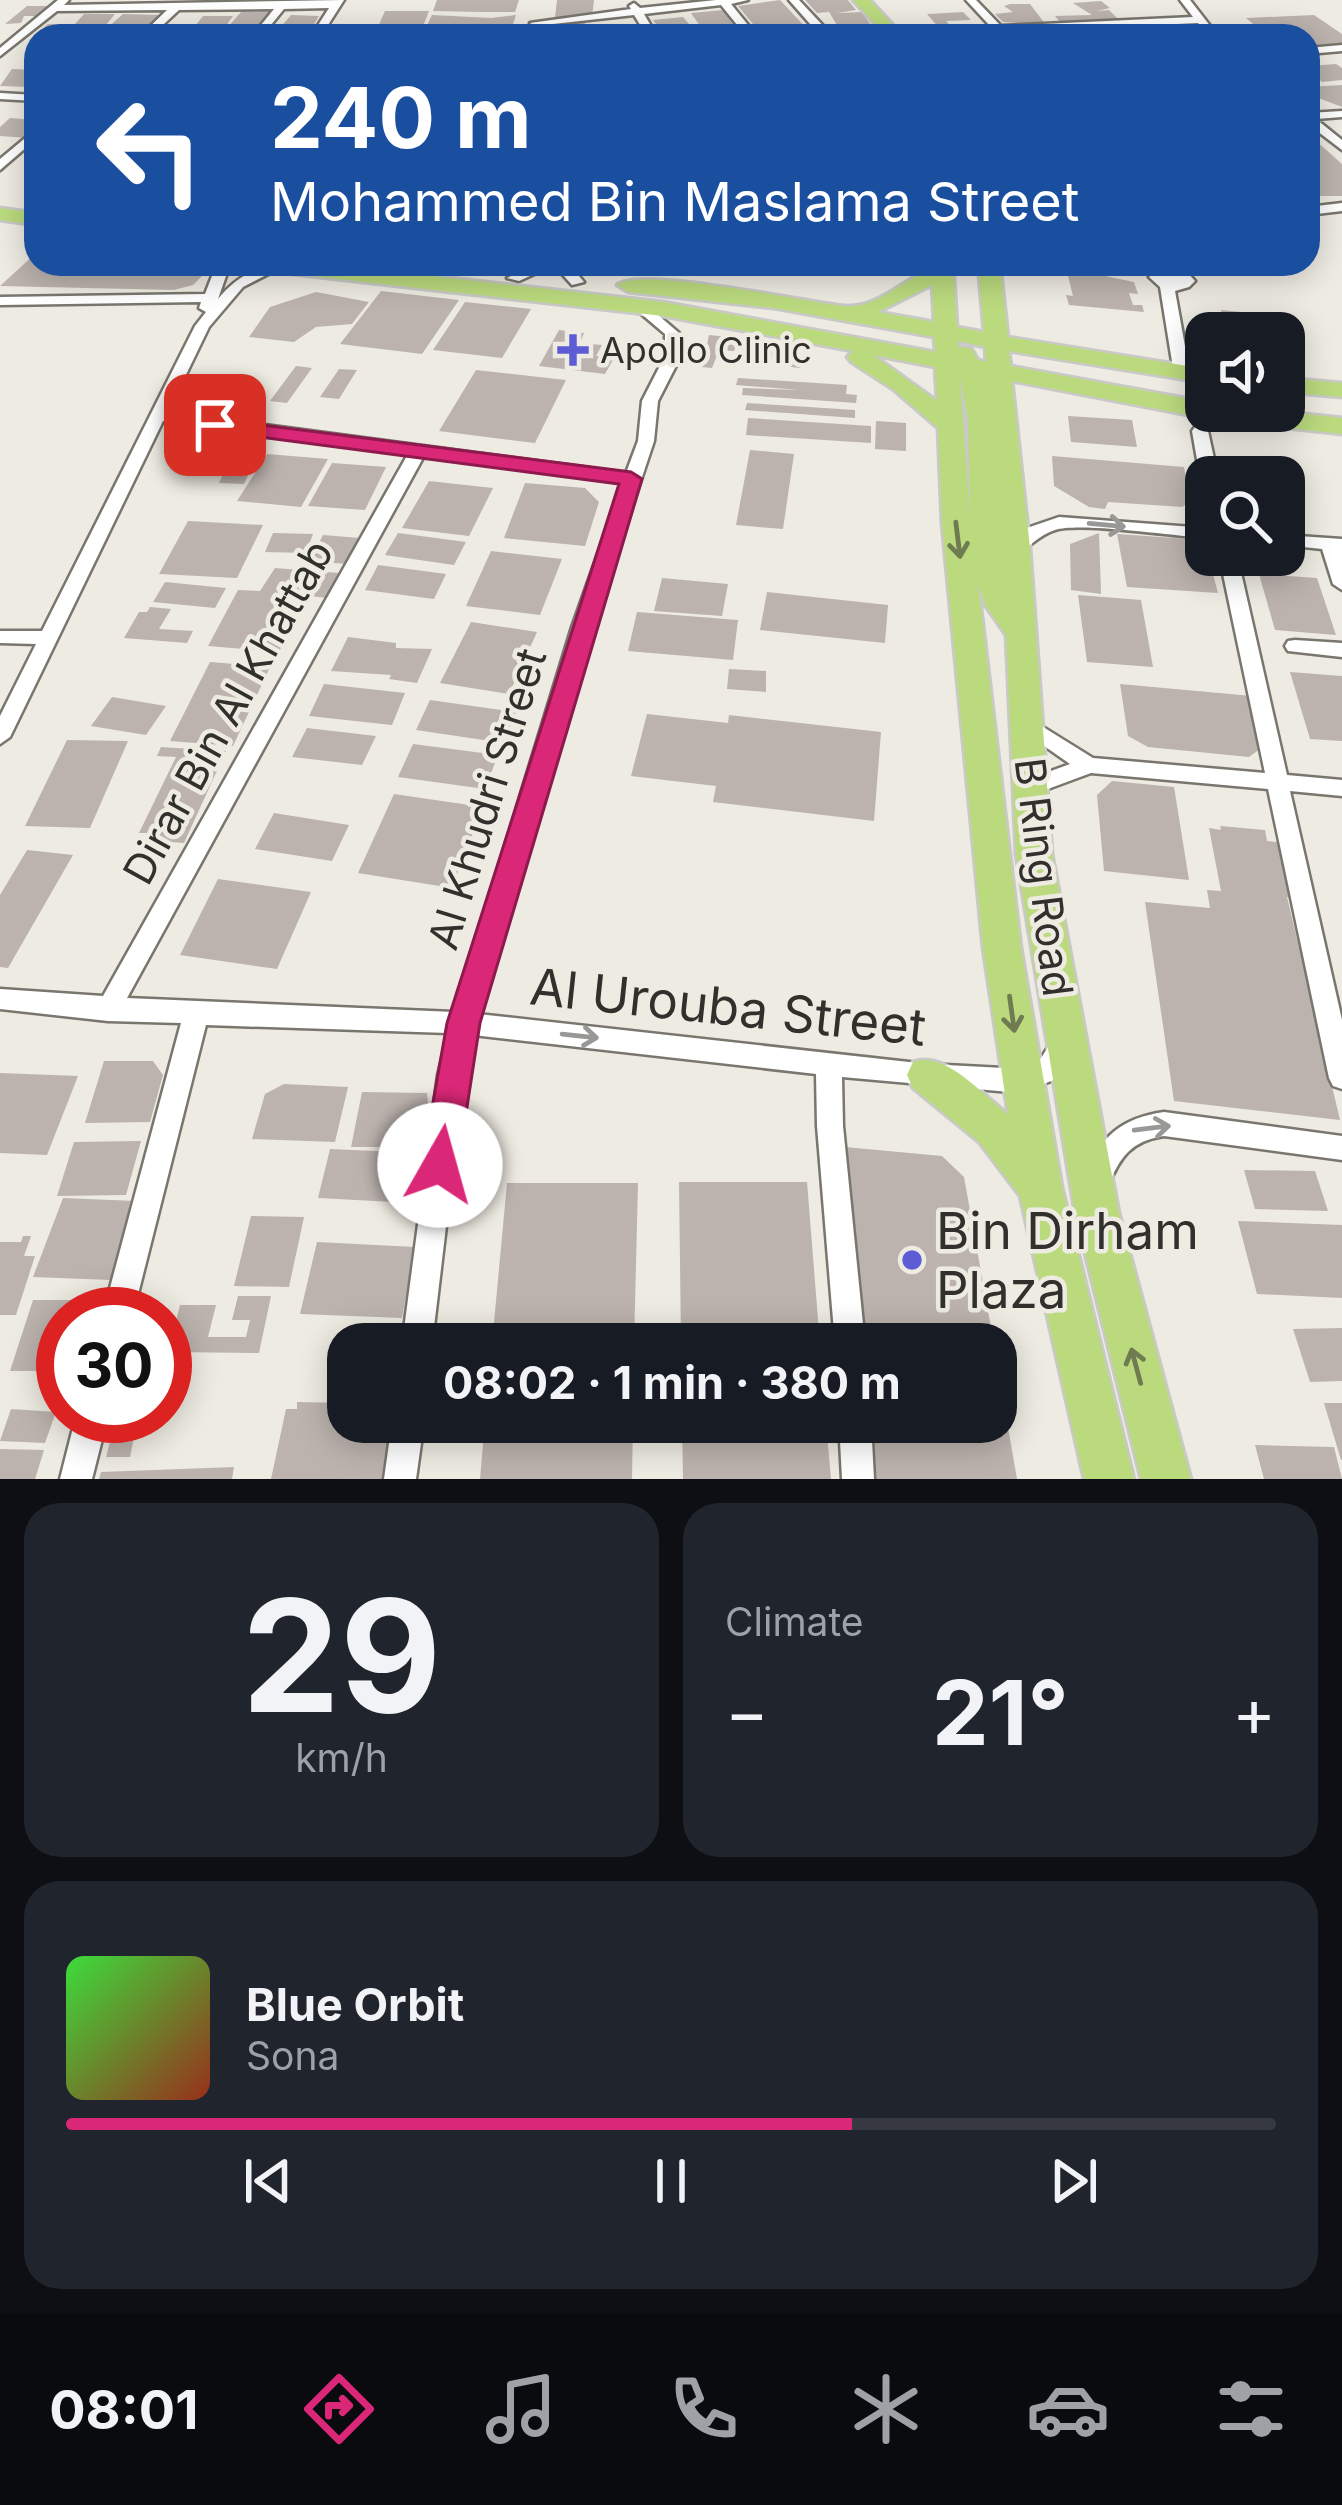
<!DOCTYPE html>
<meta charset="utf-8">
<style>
:root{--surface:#171b24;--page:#20242c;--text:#f1f3f6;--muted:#9ea1a6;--line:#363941;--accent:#db2777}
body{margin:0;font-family:Inter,sans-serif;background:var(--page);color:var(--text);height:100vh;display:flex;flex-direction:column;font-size:45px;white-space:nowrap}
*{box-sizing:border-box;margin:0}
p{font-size:39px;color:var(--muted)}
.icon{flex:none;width:66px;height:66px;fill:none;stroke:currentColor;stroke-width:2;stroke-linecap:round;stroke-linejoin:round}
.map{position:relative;height:1479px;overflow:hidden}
.side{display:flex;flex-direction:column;gap:24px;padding:24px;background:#0d0f14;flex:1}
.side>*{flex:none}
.banner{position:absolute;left:24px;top:24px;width:1296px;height:252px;border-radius:36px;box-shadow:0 6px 30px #0003;background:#1a4fa0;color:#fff;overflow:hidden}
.buttons{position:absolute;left:1185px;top:312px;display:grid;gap:24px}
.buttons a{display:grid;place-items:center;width:120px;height:120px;border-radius:24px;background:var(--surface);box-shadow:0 6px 30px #0003;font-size:60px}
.speed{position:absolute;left:36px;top:1287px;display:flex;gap:24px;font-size:60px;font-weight:700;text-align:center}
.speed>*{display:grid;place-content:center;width:156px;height:156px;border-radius:50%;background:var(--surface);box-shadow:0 6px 30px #0003;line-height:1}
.speed .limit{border:18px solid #d22;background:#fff;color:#111}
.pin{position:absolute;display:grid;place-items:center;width:102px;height:102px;color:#fff;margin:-51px;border-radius:24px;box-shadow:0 6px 18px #0006}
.me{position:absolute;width:132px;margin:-66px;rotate:7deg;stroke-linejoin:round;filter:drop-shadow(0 0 9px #0008)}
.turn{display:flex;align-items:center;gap:42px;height:252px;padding:0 48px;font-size:54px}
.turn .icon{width:156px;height:156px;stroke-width:2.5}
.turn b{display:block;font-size:84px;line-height:102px}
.big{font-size:90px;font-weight:700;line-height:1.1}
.side .tile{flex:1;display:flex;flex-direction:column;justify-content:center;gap:18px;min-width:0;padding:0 42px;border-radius:36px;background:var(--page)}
.side .dial{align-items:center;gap:0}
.dial b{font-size:156px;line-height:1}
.song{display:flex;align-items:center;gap:36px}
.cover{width:144px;height:144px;border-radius:18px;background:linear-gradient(135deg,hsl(120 70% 55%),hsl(10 70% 35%))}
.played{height:12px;border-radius:6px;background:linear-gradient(90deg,var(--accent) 65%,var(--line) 65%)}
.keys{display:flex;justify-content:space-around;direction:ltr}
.heat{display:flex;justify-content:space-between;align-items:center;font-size:66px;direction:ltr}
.side .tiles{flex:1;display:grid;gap:24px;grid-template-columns:1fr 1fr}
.tile:last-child{grid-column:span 2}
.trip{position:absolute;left:327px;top:1323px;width:690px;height:120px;border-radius:36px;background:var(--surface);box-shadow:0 6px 30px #0003;font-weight:700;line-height:120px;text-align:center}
.tabs{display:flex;height:192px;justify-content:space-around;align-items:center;background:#090b0e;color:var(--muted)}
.tabs .icon{width:84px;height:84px}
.tabs .active{color:var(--accent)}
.tabs b{font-size:54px;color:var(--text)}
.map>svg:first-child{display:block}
</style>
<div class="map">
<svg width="1342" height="1479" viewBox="0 0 1342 1479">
<rect width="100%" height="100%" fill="#eeebe2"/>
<path fill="#bcb3ae" d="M437,0H519L515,12H481L433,11Z
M557,0H594L592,17H555Z
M780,0L808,30L766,33L758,30L738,6Z
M805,0H848L856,10L837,13L862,12L877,34L843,35L829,12L817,13Z
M1101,1L1110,8L1096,11L1109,10L1118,19L1062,25L1055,16L1092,15L1073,3Z
M1010,4H1030L1046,25L1003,22L995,14L1013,12L1004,6Z
M27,6H51L40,16H24L21,23L5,24Z
M723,10L742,36H707L691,13Z
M385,11H429L419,36H374Z
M241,12H269L256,29L227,28Z
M963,12L971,20L946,21L954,30H941L927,14Z
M84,14H115L106,25L87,24L75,35L37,34L48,24L74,25Z
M123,14L160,15L138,36H98Z
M291,15L319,16L307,36H273Z
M432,15L491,18L516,15L509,36H422Z
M1314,15L1342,34V44L1308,48V36H1267L1246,18Z
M203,16H233L223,30H192Z
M683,17L699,36H665L653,20Z
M585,22L586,36H558V27Z
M619,24L634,36H602L599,26Z
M1151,24L1165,36H1127L1115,25Z
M1336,64L1342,68V80L1322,82L1308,71V66Z
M12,69L36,70V82L31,87L0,86Z
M1342,85V107L1308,94V87Z
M10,118L36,120V131L28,138L0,136V127Z
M1314,139L1342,164V196H1308V140Z
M36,253V264H165L193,267L204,274L193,285L174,290L0,286Z
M1059,267L1089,268L1091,273L1134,282L1138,294L1129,293L1133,305H1142L1144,312L1069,305L1066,295L1073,296L1068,276L1062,275Z
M381,291L459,300L422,354L340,344Z
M316,292L369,302L352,324L316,327L294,342L249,337L270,307Z
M465,302L531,309L502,358L433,350Z
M1221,310L1242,312L1246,333H1224Z
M559,330L584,333L580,343L602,345L596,356L614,358L605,374L539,366Z
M709,335L739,338L734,351L719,350L712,368L702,367Z
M751,348L805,357L800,368L783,366L785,360L748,355Z
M296,366L312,368L287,403L270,401Z
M339,369L357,370L339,399L320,397Z
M476,370L566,380L535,443L439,431Z
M738,378L847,385L846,394L857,395L856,403L742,395L743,388L800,390L736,385Z
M747,403L855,410V418L745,410Z
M1068,416L1132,420L1137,447L1071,442Z
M748,418L871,426V443L746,435Z
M876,421L906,423V451L875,449Z
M750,450L794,454L783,529L736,525Z
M267,454L328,459L301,507L237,501Z
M232,455L257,456L244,484L219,483Z
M1052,456L1184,467L1190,502L1182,507L1108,502L1105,509L1089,507L1054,486Z
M332,463L386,467L365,510L308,506Z
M429,481L493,488L469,536L402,528Z
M525,483L585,488L599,502L585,546L504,538Z
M188,521L263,525L237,578L159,574Z
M273,533L313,534L306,553L265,552Z
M398,533L466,542L454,565L385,555Z
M1099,533L1101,594L1071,590L1070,544Z
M1117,534L1204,540L1218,593L1127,587Z
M323,535L360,538L347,564L309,561Z
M491,551L562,559L540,615L466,606Z
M378,565L446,574L434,599L365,590Z
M275,568L339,573L327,598L283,593L278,604L301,605L279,652L208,646L238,590L260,591Z
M1259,574L1317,578L1336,635L1275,630Z
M662,578L728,584L722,616L654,611Z
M165,582L226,588L215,608L153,602Z
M767,592L888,605L885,643L760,630Z
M1078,595L1141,600L1153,667L1087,662Z
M150,607L171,609L159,629L193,631L187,643L124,638L139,612H147Z
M637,612L738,620L733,660L628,651Z
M471,622L537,632L509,694L440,683Z
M348,637L396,643V648L432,649L417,683L389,679L391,675L331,671Z
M210,662L270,667L233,746L170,741Z
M729,669L766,671V692L727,689Z
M1290,672L1342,676V741L1310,739Z
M324,684L405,693L392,725L309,716Z
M1120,684L1252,696L1264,746L1249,757L1148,747L1128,736Z
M112,697L166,706L146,735L91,726Z
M430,700L516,712L504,743L416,730Z
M647,714L728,723L729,715L881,732L874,821L713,802L716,786L631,776Z
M307,728L376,736L362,765L292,757Z
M67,740L128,741L90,828L25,826Z
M413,744L498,755L485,789L398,777Z
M161,747L226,751L184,843L144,840L147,833H139L176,757L157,756Z
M1112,781L1174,787L1189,880L1104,871L1097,795Z
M394,794L483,807L452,888L358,873Z
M274,813L349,825L332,861L255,849Z
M1220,826L1265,830L1267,841L1285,843L1298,898L1287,897L1340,1120L1174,1101L1145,902L1210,908L1207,890L1221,891L1209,828L1221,830Z
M27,850L73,855L8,968L0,967V895Z
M218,879L311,892L277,969L180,955Z
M104,1061H153L163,1075L150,1122L85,1123Z
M0,1073L78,1076L47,1155L0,1153Z
M284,1084L348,1087L335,1142L252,1139L265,1094Z
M362,1092L427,1093L432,1147H351Z
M141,1141L126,1195L57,1196L74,1142Z
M834,1146L942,1156L964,1177L994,1344H855Z
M330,1149L422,1153L412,1203L318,1198Z
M1244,1170L1315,1171L1328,1211L1255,1209Z
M679,1182H807L820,1344H681Z
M507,1183H638L634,1344H492Z
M63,1198L136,1201L111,1280L33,1277Z
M251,1216L304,1217L289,1287L234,1286Z
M1238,1221L1342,1225V1298L1257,1294Z
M23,1236H31L24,1256H35L16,1315H0V1242H21Z
M317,1242L415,1247L402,1318L300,1314Z
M238,1296H271L259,1353L168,1352L180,1305H216L208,1337H246L250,1320H232Z
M33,1300H98L94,1314H63V1371H10Z
M1342,1328V1381L1310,1382L1293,1329Z
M998,1370L1017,1479H868L863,1422H996Z
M297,1402L348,1403V1422H369L368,1433L400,1434L393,1479H271L286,1409H297Z
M1324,1403H1342V1460H1341Z
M11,1409L56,1412L45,1443L0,1441Z
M138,1418L130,1457H106L116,1419Z
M485,1422H633L632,1479H480Z
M682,1422H826L831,1479H683Z
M1255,1445L1334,1447L1342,1479H1264Z
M0,1449L44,1450L35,1479H0Z
M234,1467L232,1479H99L101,1472Z"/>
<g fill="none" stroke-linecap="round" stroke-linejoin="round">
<g stroke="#79766e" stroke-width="5">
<path id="street" d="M58,0H69L64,5L344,0L321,36H311L329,8L284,9L262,36H252L274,9L179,10L151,36H140L167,10L57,11L0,56V48Z
M716,0H748L731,4L757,36H746L721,5L644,14L657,36H647L634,15L535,26L530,23L631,9L629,6L634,3L640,8Z
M789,0H799L828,31V35L816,36L818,33Z
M966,0H976L1001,26L1193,17L1180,0H1190L1218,36H1208L1198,23L1007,32L1009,36L996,33L942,34L946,29L991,27Z
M1342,45V51L1308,54V48Z
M0,93L36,95V101L0,99Z
M1342,111V117L1316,119L1342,140V150L1308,124V113Z
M36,129V139L0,170V159Z
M1342,203V211L1308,215V207Z
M211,264H225L226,276L218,299C235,278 259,263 286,265L243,287L209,327L168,412L626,473L638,441L642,401L665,356V334L632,306L644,303L679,333L681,356L658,401L654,441L592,627L478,1014L927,1064L1021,1069L1038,1063L1055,1036L1064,1033L1073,1036L1077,1044L1056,1079L1021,1093L842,1077L843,1126L865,1344H835L817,1126L816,1074L473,1035L464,1075L432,1344H402L438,1075L448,1033L206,1025L133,1314H103L181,1023L108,1021L0,1009V989L103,996L408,454L163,421L10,737L0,744V716L36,644L0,643V631H42L195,326L206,312L199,308L201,302L0,305V297L205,294L212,276ZM424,456L623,483L572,627L454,1012L127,998Z
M536,264H569L584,282L572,285L554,265L519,281L507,278Z
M1162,268L1186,271L1195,281L1189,287L1175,291L1190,374L1182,379L1174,374L1160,287L1149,277Z
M1207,411L1222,412L1208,431L1218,477H1206V481L1200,477L1192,431Z
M1059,517L1206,528V538C1174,536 1080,522 1055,530C1038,535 1031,547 1016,554L1007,548L1024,529Z
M1284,535L1342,539V590L1333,584L1322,549L1284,545Z
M1219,555H1237L1287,775L1342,780V796L1290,791L1342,1020V1089L1333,1086L1329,1078L1268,789L1091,773L1029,796L1021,794L1018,788L1021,782L1070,764L1020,729L1017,724L1027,717L1093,758L1265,773Z
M1295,640L1342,643V657L1288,651L1285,646L1288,641Z
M1164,1112L1342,1136V1160L1164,1136C1131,1141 1120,1157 1108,1186L1098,1190L1088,1186L1084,1177C1100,1137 1121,1118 1164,1112Z
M76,1416H108L92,1479H60Z
M392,1422H424L416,1479H384Z
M839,1422H871L874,1479H842Z"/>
</g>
<g stroke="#c9c9c8" stroke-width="5">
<path id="primary" d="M853,0H870L903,36H886Z
M0,208L36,213V225L0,220Z
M256,264H325L663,302L935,352L934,337L774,308L628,292L617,285C640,266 805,302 844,306C884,310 914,264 953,264L957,327L984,332L978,264H1000L1008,337L1206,369V383L1009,351L1011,366L1206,402V411H1277L1342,418V434L1209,419L1012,381L1030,548L1052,854L1119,1213L1191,1479H1141L1075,1213L1016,854L1006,635L985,605L978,583L1021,948L1062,1187L1134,1479H1084L1020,1196L979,1142L913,1088L907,1075L913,1062C946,1050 982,1095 1008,1114L983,948L942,523L938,428L894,390L851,362L847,357L853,351L663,316L267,271ZM932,285L934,322L878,312ZM958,341L985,347L986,362L978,360L971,348L958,347ZM873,355L935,367L937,401ZM960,377L968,419L970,520Z
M1284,378L1342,383V397L1284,392Z"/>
</g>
<use href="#street" fill="#fff" fill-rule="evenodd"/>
<use href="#primary" fill="#bbda7e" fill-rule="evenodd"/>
</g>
<defs><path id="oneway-shaft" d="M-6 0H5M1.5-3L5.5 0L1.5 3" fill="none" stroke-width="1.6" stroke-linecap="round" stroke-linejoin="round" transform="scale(3)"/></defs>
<g stroke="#989896">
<use href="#oneway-shaft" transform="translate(1107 525) rotate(5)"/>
<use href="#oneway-shaft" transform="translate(580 1036) rotate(6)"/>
<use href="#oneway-shaft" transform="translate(1152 1128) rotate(-7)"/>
</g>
<g stroke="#6f7c51">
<use href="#oneway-shaft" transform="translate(958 540) rotate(83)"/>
<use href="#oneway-shaft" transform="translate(1012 1014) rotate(82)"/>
<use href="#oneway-shaft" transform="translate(1136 1366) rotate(-105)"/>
</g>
<path fill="#db2777" stroke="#8e194d" stroke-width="3" d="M215,419L631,472L642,479L480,1023L458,1165L453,1177L440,1181L428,1177L422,1165L447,1023L619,484L207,430L204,425Z"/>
<g fill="#5e5cd5" stroke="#eeebe2" stroke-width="4.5">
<path d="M567 332h12v12h12v12h-12v12h-12v-12h-12v-12h12z"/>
<circle cx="912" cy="1260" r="12"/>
</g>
<g text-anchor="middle" stroke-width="9" stroke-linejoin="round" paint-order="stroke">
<g font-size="36" fill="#31302c" stroke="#eeebe2" text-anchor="start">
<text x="600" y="363">Apollo Clinic</text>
</g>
<g font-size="42" fill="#31302c" stroke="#eeebe2">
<text transform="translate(228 712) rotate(-61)" y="15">Dirar Bin Al Khattab</text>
<text transform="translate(487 799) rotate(-73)" y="15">Al Khudri Street</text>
<text transform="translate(1044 877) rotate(83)" y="15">B Ring Road</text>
</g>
<g font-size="51" fill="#31302c" stroke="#eeebe2">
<text transform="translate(728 1007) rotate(6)" y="18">Al Urouba Street</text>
</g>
<g font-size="51" fill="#31302c" stroke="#eeebe2" text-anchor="start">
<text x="936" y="1249">Bin Dirham<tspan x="936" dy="59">Plaza</tspan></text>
</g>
</g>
</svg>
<div class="buttons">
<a><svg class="icon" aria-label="sound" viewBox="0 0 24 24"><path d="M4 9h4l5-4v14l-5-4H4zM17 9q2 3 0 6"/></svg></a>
<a><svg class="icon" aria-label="search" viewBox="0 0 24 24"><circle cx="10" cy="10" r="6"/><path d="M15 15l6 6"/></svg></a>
</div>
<div class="speed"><div class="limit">30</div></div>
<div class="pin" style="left:215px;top:425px;background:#d93025"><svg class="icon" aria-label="arrive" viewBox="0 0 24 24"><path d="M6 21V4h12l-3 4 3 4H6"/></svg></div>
<svg class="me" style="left:440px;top:1165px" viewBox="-20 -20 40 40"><circle r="19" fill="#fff"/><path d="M0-13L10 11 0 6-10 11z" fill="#db2777"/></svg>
<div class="trip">08:02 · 1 min · 380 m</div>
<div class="banner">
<div class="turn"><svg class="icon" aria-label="left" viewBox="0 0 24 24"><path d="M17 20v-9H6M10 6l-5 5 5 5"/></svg><div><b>240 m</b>Mohammed Bin Maslama Street</div></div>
</div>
</div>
<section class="side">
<div class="tiles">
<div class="tile dial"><b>29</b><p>km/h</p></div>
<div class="tile"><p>Climate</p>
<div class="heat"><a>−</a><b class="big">21°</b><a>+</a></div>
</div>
<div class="tile">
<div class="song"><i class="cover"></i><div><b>Blue Orbit</b><p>Sona</p></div></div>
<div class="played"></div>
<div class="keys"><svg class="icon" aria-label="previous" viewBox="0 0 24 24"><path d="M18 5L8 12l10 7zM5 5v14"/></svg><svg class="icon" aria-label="pause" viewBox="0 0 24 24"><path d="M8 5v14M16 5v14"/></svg><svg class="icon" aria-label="next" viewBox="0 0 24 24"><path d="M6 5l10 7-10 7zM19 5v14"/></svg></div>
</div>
</div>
</section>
<nav class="tabs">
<b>08:01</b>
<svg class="icon active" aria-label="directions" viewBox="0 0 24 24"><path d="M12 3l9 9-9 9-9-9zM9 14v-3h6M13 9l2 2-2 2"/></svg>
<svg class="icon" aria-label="music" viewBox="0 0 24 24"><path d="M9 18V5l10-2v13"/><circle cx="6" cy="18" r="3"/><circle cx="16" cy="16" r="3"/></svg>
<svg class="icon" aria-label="phone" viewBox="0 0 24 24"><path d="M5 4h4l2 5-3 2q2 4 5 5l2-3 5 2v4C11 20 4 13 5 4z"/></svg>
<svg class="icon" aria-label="climate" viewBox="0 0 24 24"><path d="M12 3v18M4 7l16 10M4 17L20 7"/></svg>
<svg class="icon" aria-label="car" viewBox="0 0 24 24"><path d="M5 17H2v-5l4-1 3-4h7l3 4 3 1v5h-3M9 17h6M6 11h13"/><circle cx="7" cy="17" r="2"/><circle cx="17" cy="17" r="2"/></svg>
<svg class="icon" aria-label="filters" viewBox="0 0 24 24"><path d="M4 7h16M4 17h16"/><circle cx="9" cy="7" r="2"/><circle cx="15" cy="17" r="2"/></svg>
</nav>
